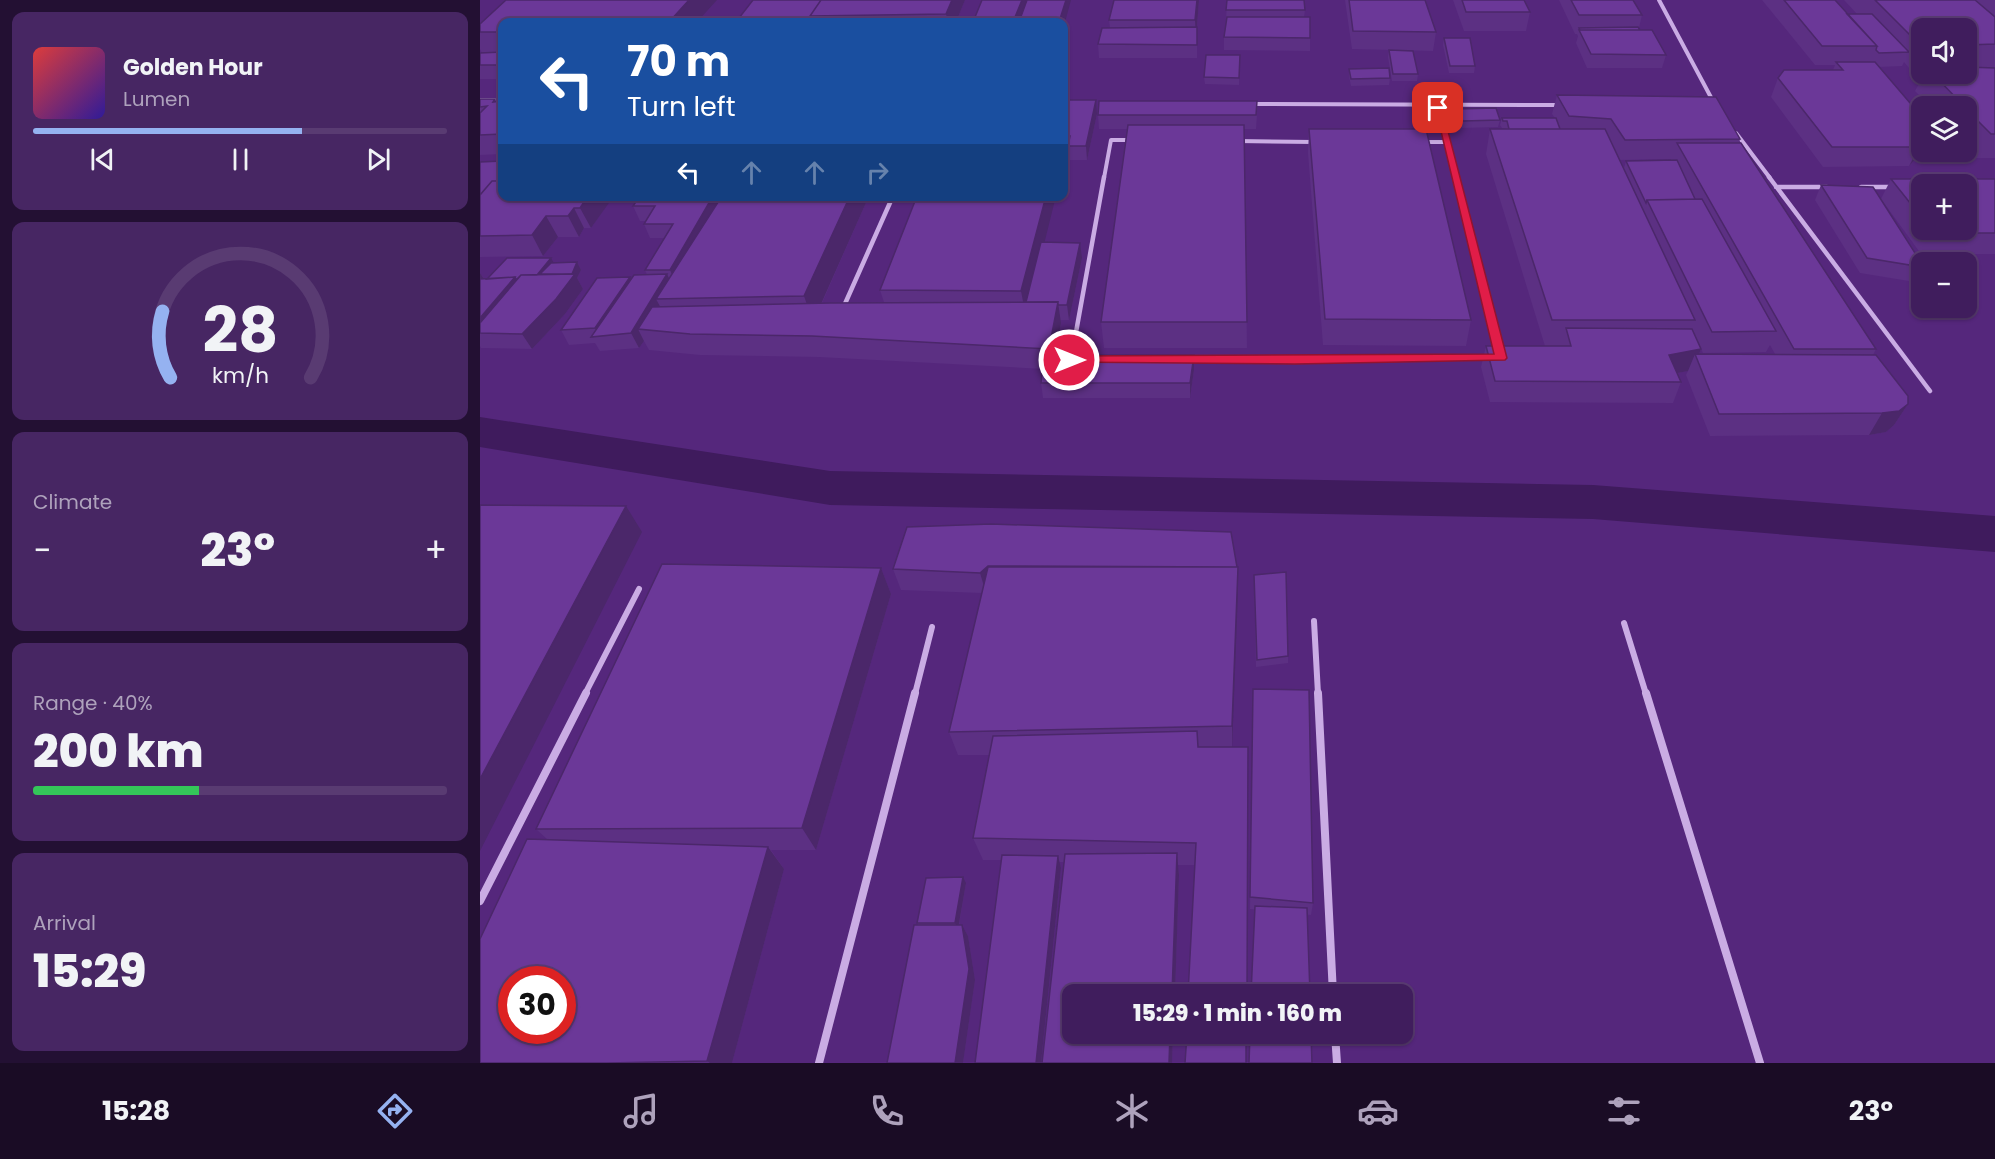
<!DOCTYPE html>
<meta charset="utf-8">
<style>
:root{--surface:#401d5d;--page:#472663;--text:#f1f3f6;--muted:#aea2bc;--line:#593b72;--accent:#95b2f1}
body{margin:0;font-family:Poppins,sans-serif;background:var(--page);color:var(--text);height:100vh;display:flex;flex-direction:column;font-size:22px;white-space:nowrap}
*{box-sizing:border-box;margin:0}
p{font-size:20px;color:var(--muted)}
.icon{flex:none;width:33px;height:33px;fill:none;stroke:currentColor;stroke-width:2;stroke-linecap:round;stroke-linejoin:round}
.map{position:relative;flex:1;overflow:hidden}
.details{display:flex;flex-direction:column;gap:12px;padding:12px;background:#231033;width:480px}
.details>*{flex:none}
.guide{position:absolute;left:18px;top:18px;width:570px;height:183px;border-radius:12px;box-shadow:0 2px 4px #0004,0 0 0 2px var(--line);background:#1a4fa0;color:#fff;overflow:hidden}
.tools{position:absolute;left:1431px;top:18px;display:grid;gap:12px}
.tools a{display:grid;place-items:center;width:66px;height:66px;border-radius:12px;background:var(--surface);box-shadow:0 2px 4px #0004,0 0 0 2px var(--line);font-size:30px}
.speed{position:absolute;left:18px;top:966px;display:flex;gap:12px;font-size:30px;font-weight:700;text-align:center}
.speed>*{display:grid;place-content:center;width:78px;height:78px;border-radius:50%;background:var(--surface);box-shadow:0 2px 4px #0004,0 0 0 2px var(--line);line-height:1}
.speed .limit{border:9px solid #d22;background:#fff;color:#111}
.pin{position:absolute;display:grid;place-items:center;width:51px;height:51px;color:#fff;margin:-26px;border-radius:12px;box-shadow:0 3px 9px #0006}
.me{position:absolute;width:66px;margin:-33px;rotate:90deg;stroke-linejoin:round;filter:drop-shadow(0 0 4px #0008)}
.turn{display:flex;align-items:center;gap:21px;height:126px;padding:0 30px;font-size:27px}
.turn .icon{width:78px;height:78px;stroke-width:2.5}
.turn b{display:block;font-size:42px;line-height:51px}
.lanes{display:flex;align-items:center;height:57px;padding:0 30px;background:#0003;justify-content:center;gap:30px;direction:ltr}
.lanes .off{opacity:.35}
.big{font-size:45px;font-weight:800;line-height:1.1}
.details .tile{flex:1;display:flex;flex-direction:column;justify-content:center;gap:9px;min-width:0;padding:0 21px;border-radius:12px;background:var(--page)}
.details .dial{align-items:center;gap:0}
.dial svg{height:156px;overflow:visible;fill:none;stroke:var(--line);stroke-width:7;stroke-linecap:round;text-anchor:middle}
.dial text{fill:var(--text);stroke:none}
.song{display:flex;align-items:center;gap:18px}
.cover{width:72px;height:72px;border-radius:9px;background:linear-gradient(135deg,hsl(0 70% 55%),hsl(250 70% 35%))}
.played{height:6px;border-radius:3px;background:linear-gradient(90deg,var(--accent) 65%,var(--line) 65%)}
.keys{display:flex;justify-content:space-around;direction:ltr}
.heat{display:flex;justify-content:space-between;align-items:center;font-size:33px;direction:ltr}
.charge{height:9px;border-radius:4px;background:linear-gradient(90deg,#34c759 40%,var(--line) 0)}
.trip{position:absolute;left:582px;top:984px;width:351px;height:60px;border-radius:12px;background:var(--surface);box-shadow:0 2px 4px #0004,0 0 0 2px var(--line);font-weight:800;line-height:60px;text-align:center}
.menu{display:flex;height:96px;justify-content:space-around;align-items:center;background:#1a0c25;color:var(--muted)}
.menu .icon{width:42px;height:42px}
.menu .current{color:var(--accent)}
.menu b{font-size:27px;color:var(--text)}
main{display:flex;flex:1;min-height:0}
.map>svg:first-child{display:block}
</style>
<main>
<section class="details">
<div class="tile">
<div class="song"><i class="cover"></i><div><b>Golden Hour</b><p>Lumen</p></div></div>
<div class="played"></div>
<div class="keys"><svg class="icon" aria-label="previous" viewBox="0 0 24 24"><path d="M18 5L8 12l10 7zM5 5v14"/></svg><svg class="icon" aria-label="pause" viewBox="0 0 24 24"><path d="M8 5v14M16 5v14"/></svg><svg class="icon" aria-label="next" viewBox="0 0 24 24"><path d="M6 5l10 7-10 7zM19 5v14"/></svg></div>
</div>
<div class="tile dial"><svg viewBox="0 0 100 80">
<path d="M14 69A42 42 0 1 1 86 69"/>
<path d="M14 69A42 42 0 0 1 10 35" stroke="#95b2f1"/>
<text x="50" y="56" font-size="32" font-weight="700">28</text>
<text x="50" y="72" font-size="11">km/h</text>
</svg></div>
<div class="tile"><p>Climate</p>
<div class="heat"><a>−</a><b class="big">23°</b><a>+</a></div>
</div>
<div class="tile"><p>Range · 40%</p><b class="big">200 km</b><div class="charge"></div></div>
<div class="tile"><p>Arrival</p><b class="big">15:29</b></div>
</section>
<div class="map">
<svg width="1515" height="1063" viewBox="0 0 1515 1063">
<rect width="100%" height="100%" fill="#55277c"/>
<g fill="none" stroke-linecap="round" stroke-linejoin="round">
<path fill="#3f1b5d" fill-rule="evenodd" d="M0,417L350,471L1113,485L1515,516V552L1113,519L350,505L0,447Z"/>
<path stroke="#caace4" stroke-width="4" d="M1179,0L1234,103
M0,100H22
M770,104L1081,105
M958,108L976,178
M1256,133L1290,178
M757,141L834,142
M943,142H967
M624,178L631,140H654"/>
<path stroke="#caace4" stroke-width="4.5" d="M975,177L1019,352
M1289,177L1450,391
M1296,187H1347
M1381,187H1413
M364,306L413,196
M591,360L624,177
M706,360L1011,358"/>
<path stroke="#caace4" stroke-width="6" d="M834,621L838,694
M1144,623L1166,694
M105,694L159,589
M435,694L452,627"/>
<path stroke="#caace4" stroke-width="8" d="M838,693L853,994
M1166,693L1280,1063
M0,901L106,693
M855,1034L857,1063
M339,1063L435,693"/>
</g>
<path fill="#5c3083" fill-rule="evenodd" d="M273,0H485L476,22H261L259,18Z
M719,0L717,27V58H619L618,44L630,28L629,20Z
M747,0L825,10L824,17L830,38V51L744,50V37L746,21Z
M865,0H945L956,32L953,51L872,49Z
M973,0H1044L1050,12L1046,31H984Z
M1079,0H1153L1162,15L1159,28L1186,55L1182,68H1107L1096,43L1098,36L1097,34H1095Z
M1282,0H1355L1368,13L1377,14L1364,0H1515V16L1496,1L1515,17V158H1497L1486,147V106H1450L1435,91L1444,74H1486V28H1442V68H1429L1424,62L1422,66L1398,67L1442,117V152L1429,166L1343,167L1291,97L1298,78L1353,70L1355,65H1335Z
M0,32H22V79H0V53H2L0,49Z
M964,38L995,66L994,73H969L963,45Z
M909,50L938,74L937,81H912L908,57Z
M760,55L759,85L725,84L724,77Z
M869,69L910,78L909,85L871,86L869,76Z
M1077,95L1260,139L1259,143L1396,349L1393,355L1428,404L1414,425L1406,432L1389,435L1230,436L1206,375L1208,371L1197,373L1201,382L1193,403L1010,402L1001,367L1006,346H1065L1006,154L1010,129H1026L1022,128L1020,125L1022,118H1075L1072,114ZM1191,159V160L1146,161L1144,168L1140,160ZM1212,329L1223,353L1286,352L1290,345L1295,354H1219L1221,349Z
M0,99H15L17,101H22V154L0,155Z
M584,100L617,114L607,160H589L588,150H587V152L584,168Z
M976,109L1020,120L1018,127L982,128L975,116Z
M618,115H777L776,129H764L767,348H624L621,322L647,129H619Z
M829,129L991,320L986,346L843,345L828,153Z
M0,162L22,196H147L145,199H131L111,228H104L99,237H78L63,256L0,257Z
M1411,179H1515V254H1441L1401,199ZM1442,184L1486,230H1442Z
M1341,185L1442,264V271L1435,282L1380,273L1335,200Z
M160,196H389L342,303L404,302L400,290L565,242L602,258L589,320H580L581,323L574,361L714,370L710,398H563L561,383L564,369L339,357L220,355L169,350L164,341L159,348L120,351L115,343L89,345L81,330L150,277L151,279L167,275L165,270L184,238H170L164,224L166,221H160L153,206Z
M97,262L101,270L97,278L103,289L85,314L52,349L1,348L0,346V273L4,279L74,263Z
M427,527L758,567V592L752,747L714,865H698L699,875L695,994H592V1034H693L692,1063H562L585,862H579L581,868L561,1063H495L522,860H503L493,838L509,755H478L469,732L502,593L421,590L413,569Z
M401,568L411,594L336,850H291L304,869L252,1063H0L68,840L56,829Z
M774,582L808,656V663L776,667Z
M773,689L833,903L831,915L770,909Z
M486,883L479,925H482L488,936L495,980L483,1063H407L438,925L437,923Z"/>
<path fill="#4b276a" d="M209,0H237L217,22H189Z
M472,0H485L476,22H468L466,14Z
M542,0H548L540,22H533Z
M586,0H591L584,26V22H579Z
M717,0H719L716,39L715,20Z
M584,27L585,40L584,42Z
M616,100L617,114L607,160L606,146Z
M584,128L587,152L584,168Z
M1442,144V152L1429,166L1439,147Z
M108,196H129L131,200L111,228L100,208Z
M233,196H247L197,285L190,270Z
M370,196H389L333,322L324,296Z
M566,196H576L546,317L541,291Z
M94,208L104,228L99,237L88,216Z
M66,216L78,237L63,256L52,235Z
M600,243L602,258L589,320L587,305Z
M71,258L75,265L53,279Z
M97,262L101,270L97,278L103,289L85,314L52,349L42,334L89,279Z
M0,273L9,287L0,285Z
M187,274L194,289L176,299L182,310L158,329L164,341L159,348L151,333Z
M35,277L44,292L0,333V318Z
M150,277L158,292L119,336L115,328Z
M578,302L581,323L572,370L569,349Z
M1221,349L1217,359L1215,354L1208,371L1181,376L1189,355Z
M714,355V370L710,398V383Z
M1428,404L1414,425L1406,432L1389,435L1402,413Z
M146,506L162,532L0,851V779Z
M508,566L514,587L506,593L500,573Z
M758,567V592L752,750V726Z
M401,568L411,594L336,850L322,828Z
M288,847L304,869L252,1063H230L227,1061Z
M697,853L699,875L695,994H692Z
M578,856L581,868L561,1063H556Z
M483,877L486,883L478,929L475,923Z
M482,925L488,936L495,980L483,1063H475Z
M690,1034H693L692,1063H689Z"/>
<path fill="#6b3898" stroke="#4b276a" stroke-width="1.5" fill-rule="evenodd" d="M26,0H209L189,22H22V32H0V24Z
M273,0H341L330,16L331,19L259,18Z
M341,0H472L466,14L330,16Z
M502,0H542L533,22H493Z
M547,0H586L579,22H539Z
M634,0H717L715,20H629Z
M747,0H824L825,10H746Z
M869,0H945L956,32L873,31Z
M982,0H1044L1050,12H986Z
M1091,0H1153L1162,15H1099Z
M1304,0H1355L1397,46H1342Z
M1395,0H1495L1515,17V44L1486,45V28H1442V45H1440Z
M1367,14H1392L1429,52L1399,53L1396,50L1397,46Z
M747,17H830V38L744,37Z
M717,27V45L618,44L622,28Z
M1158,27L1160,30H1100L1099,28Z
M1099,30H1172L1186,55L1111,54Z
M964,38H990L995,66H970Z
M909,50L933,51L938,74H913Z
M22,52V65H0V53Z
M726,55H760L759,78L724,77Z
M1356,62H1395L1442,117V144L1439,147H1352L1298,78L1304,70H1363Z
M1486,67L1515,68V134H1511L1486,109V106H1484L1453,74H1486Z
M909,68L910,78L871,79L869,69Z
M1077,95L1236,97L1260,139L1145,140L1131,119L1089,116Z
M0,99H15L13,102L22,101V134L0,135V113L7,106L0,107Z
M584,100H616L606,146H588L590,136H585L584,128Z
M619,101H777L776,115H618Z
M1016,108L1020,120L983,121L976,109Z
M1022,118H1076L1080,129H1029L1027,121H1023Z
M648,125H764L767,322H621Z
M829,129H946L991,320L845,319Z
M1010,129H1125L1215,320H1072Z
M1197,143H1261L1396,349H1314Z
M1197,160L1215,199L1167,200L1166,203L1146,161Z
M22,161V181H12L0,195V162Z
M1411,179H1515V233H1453L1450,230H1486V184H1442V218Z
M12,181H22V196H108L100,208H94L88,216H66L52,235L0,236V195Z
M1341,185L1393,187L1442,264V267L1387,258Z
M160,196H233L190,270H165L193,224H164L175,206H153Z
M242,196H370L324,296L176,299Z
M437,196H566L541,291L400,290Z
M1222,199L1296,331L1232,332L1167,200Z
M561,242L600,243L587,305H578V302H546Z
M27,258H71L57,275H41L37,279H36L35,277L7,279Z
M97,262L92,274H60L71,263Z
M95,274L76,299L42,334L0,333V323L41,275Z
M187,274L151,333L111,337L154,275Z
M35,277L0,318V279Z
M150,277L115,328L81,330L117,278Z
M578,302L569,349L332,336L210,334L158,329L172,307L350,303Z
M1086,328L1212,329L1221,349L1189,355L1201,382L1015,381L1006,346H1091Z
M1215,354L1396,355L1428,396V404L1419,411L1402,413L1239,414Z
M582,355H714L710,383H561L562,371Z
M0,505L146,506L0,779Z
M511,524L751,532L757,567L508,566L500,573L413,569L427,527Z
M182,564L401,568L322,828L56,829Z
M508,567H758L752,726L469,732Z
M806,572L808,656L777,660L774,575Z
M773,689L829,690L833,903L770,897Z
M717,731L718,747H768L767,994H708L716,843L493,838L513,736Z
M47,839L288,847L227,1061L127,1063H0V939ZM32,980H82V1030H32Z
M697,853L692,994H592V1034H690L689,1063H562L585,854Z
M522,855L578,856L556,1063H495Z
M483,877L475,923H437L446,878Z
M775,906L827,908L830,994H771Z
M434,925H482L489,969L475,1063H407Z
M707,1034H766V1063H705Z
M770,1034H831L832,1063H769Z"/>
<path fill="#e11d48" stroke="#92132f" stroke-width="1.5" d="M955,106L962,108L1027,358L1025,360L815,364L585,362V357L589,356L1014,354Z"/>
</svg>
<div class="tools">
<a><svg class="icon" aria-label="sound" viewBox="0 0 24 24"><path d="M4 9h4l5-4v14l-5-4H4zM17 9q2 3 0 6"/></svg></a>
<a><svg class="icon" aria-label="layers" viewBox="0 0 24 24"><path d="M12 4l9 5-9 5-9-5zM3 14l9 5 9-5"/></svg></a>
<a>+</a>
<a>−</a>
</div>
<div class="speed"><div class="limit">30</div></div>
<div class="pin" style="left:958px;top:108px;background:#d93025"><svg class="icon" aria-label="arrive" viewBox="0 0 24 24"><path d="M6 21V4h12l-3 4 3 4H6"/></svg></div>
<svg class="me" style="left:589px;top:360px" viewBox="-20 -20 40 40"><circle r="17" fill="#e11d48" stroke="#fff" stroke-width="3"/><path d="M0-11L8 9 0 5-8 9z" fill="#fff"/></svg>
<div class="trip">15:29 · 1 min · 160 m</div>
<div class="guide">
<div class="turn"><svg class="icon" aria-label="left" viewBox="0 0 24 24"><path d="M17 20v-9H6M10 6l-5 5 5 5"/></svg><div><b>70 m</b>Turn left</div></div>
<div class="lanes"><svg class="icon" aria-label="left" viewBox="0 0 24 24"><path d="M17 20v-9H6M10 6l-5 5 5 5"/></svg><svg class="icon off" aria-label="ahead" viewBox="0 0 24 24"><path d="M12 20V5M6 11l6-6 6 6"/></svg><svg class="icon off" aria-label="ahead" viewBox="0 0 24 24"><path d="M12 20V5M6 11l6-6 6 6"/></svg><svg class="icon off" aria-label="right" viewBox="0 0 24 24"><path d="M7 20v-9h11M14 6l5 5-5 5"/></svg></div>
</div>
</div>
</main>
<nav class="menu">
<b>15:28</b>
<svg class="icon current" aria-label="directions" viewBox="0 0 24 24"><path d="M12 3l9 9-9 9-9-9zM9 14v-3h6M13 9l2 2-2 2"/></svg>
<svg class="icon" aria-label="music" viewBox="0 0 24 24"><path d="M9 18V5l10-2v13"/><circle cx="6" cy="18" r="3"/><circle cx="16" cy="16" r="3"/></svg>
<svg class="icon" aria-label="phone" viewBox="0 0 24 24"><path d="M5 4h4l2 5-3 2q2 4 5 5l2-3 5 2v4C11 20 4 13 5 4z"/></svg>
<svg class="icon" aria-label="climate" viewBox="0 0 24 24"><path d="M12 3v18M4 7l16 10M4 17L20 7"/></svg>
<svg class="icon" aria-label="car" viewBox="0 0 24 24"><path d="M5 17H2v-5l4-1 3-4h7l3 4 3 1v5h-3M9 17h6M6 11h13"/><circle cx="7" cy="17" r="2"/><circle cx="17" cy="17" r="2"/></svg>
<svg class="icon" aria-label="filters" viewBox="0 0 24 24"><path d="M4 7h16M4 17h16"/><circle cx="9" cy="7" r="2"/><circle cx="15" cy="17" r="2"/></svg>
<b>23°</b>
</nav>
